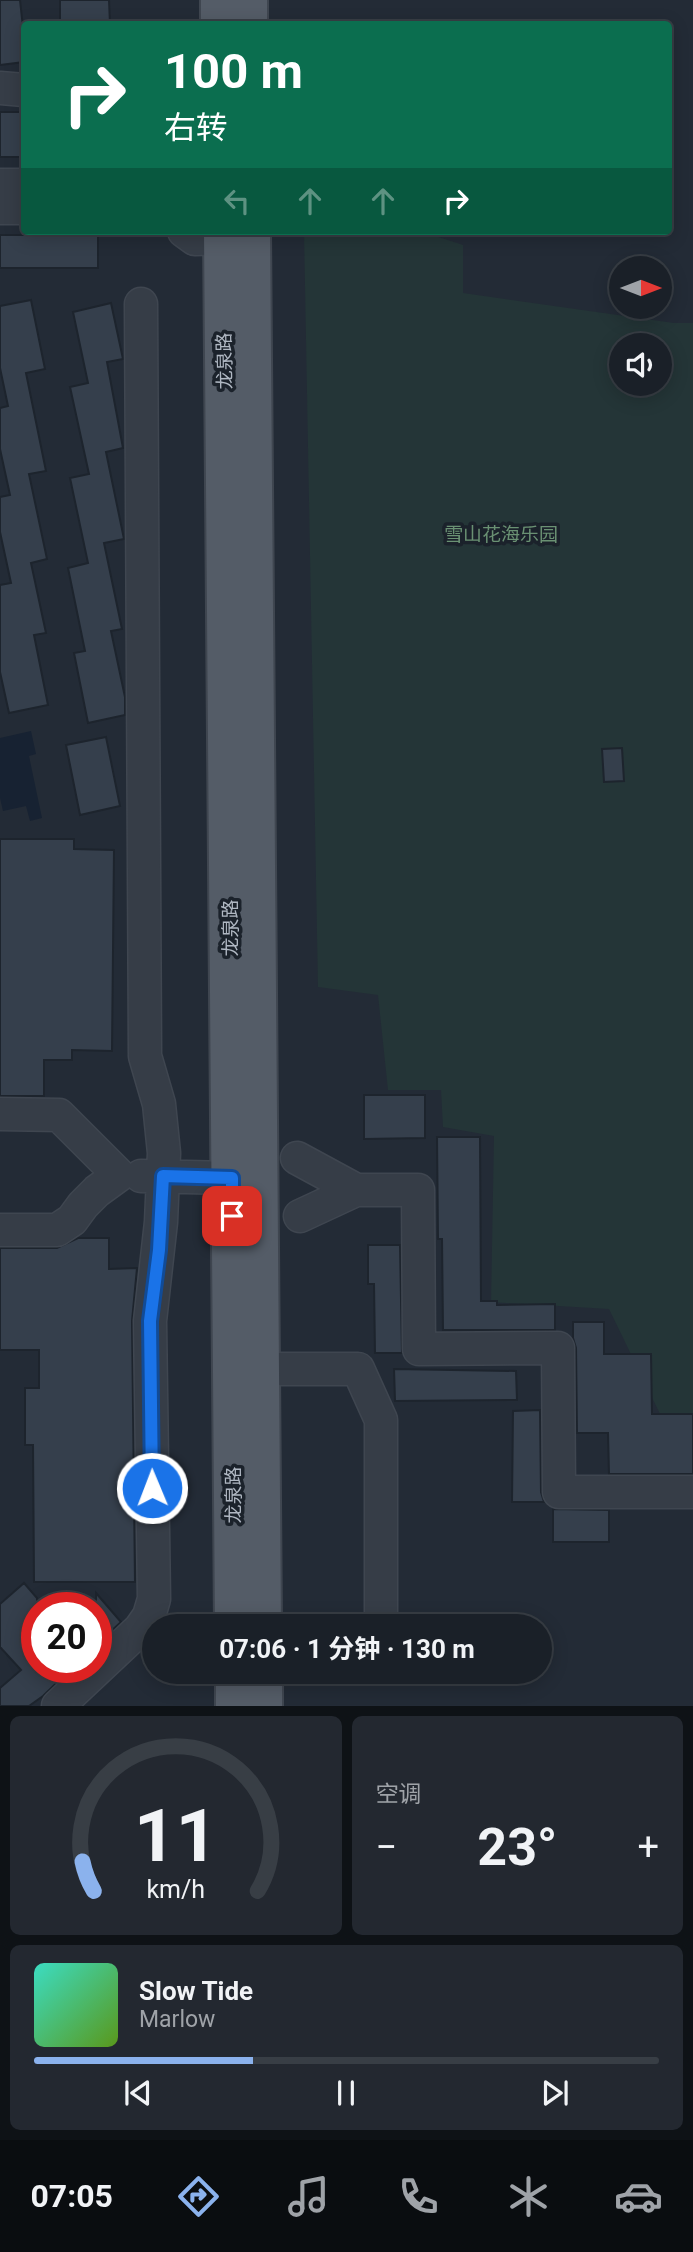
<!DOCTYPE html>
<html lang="zh">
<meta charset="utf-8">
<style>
:root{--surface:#1a2028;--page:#232830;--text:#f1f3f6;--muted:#9fa3a8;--line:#383e45;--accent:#8bb2ed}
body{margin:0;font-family:Roboto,"Noto Sans SC",sans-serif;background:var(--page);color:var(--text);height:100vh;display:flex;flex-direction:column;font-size:26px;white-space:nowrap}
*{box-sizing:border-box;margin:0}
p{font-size:23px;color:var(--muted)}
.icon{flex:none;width:38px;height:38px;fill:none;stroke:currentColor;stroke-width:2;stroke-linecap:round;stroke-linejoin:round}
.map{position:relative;height:1706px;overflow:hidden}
.panel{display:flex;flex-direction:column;gap:10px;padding:10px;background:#0e1216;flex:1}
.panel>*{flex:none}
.hud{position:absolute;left:21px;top:21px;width:651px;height:214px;border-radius:7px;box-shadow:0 4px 18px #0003,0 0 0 2px var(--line);background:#0b6e4f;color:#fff;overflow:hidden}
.needle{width:46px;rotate:90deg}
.tools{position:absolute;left:609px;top:256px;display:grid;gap:14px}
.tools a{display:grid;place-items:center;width:63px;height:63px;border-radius:50%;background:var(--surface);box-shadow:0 4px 18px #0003,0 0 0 2px var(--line);font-size:35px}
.speed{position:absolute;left:21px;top:1592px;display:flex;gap:14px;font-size:35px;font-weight:700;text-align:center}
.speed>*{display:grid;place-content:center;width:91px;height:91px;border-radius:50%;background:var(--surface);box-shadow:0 4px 18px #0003,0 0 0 2px var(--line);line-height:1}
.speed .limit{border:10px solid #d22;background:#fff;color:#111}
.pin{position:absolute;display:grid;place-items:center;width:60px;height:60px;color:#fff;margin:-30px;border-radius:14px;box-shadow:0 4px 10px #0006}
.me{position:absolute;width:77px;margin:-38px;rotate:359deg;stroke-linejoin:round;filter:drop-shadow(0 0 5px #0008)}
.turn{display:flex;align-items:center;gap:24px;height:147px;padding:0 28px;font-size:32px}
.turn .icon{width:91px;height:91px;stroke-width:2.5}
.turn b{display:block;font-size:49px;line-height:60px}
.lanes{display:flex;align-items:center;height:66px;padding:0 28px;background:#0003;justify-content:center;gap:35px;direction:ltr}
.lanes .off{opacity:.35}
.big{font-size:52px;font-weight:700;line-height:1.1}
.panel .card{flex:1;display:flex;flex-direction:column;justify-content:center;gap:10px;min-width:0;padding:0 24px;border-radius:10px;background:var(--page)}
.panel .dial{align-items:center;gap:0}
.dial svg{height:182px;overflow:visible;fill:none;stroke:var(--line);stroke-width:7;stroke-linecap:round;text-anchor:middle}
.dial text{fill:var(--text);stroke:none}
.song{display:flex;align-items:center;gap:21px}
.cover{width:84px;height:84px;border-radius:10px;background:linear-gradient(135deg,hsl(170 70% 55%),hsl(90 70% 35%))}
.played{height:7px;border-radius:4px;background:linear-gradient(90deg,var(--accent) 35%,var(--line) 35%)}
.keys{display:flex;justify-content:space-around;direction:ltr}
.heat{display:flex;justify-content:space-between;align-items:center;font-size:38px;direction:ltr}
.panel .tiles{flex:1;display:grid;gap:10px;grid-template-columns:1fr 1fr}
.card:last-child{grid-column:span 2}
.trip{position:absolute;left:142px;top:1614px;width:410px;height:70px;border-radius:35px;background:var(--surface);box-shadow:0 4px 18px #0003,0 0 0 2px var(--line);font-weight:700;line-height:70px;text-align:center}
.tabs{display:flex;height:112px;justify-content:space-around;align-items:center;background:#0a0d10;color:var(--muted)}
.tabs .icon{width:49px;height:49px}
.tabs .on{color:var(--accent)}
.tabs b{font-size:32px;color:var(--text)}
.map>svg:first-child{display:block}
</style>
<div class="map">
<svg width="693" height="1706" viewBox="0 0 693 1706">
<rect width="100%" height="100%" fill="#232b36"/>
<path fill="#243537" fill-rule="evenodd" d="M304,231H420L463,245V293L674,323H693V1415L661,1416L609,1309L491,1302L494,1136L443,1127L441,1090H388L378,995L318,987ZM621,345H660V383H621Z"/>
<path fill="#172232" d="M31,731L36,754L29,756L42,818L30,821L26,806L3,811L0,798V738Z"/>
<path fill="#353f4c" stroke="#1d242d" stroke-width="2" d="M0,0H20L24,37V62L0,65Z
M60,0H109L110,24H60Z
M0,112H24V157H0Z
M40,231L98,232V268H0V235H40Z
M31,300L45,369L26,373L46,471L29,474L47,559L31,563L46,633L34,635L48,705L9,713L0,672V585L11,583L0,532V497L10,495L0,449V408L8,406L0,368V306Z
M111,303L123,359L107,362L123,448L106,452L124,539L104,543L122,629L111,631L125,697V715L88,723L74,653L85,651L68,568L88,563L70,478L89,474L70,387L88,383L73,312Z
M106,737L120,806L80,815L66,745Z
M622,748L624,781L604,782L602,749Z
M0,839H74V849L114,850L112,1051L72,1050V1060H44V1096H0Z
M364,1095H425V1138L364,1139Z
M437,1137H480L481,1301H497V1305L555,1304V1330H443L442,1239H438Z
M78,1238H109V1269L137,1268L132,1321L135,1582H34L33,1445H25V1388H39V1350H0V1248H57Z
M368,1245H400L402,1353H375L374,1284H368Z
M573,1322H604V1354H651L652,1414H693V1474H609L608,1433H577L576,1348L573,1338Z
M394,1369L516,1371L517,1400L395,1401Z
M540,1410L541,1492L544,1502H512L513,1411Z
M553,1509L609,1510V1542H553Z
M24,1583L37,1598V1668H72L43,1696L29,1706H0V1688L21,1670L0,1647V1604Z
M96,1593L121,1622L96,1645Z"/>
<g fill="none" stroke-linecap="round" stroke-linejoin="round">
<g stroke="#3f4650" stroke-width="35">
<path id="minor" d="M0,88L24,90
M0,185H24
M0,208H24
M184,231L195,239L223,238
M0,1114L59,1115L119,1175L97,1191L83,1205L72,1220L57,1230H0
M297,1158L356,1190L300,1216
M141,1176L231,1178
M356,1190H418L419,1349L558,1348L559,1492H693
M261,1369H358L381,1420V1626
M58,1706L140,1629L149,1616L154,1599L150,1321L161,1222L164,1153L159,1104L145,1056L141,304"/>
</g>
<g stroke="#3f4650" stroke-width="42">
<path id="major" d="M220,0V24
M248,0V24
M223,231L234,1626
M251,231L262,1626
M235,1671V1706
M263,1671V1706"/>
</g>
<use href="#minor" stroke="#363d47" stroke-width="32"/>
<use href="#major" stroke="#545c67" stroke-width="38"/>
</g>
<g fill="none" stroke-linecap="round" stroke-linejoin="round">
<g stroke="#114b97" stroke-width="18">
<path id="route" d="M152,1488L150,1321L159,1250L163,1176L232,1178V1216"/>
</g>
<use href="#route" stroke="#1a73e8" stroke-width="12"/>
</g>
<g text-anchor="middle" stroke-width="7" stroke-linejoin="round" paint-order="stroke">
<g font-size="19" fill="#b0b8c3" stroke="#1b222b">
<text transform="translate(224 361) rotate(-91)" y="7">龙泉路</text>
<text transform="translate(230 928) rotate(-90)" y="7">龙泉路</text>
<text transform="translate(233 1495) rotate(-90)" y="7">龙泉路</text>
</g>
<g font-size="19" fill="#6a9173" stroke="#1b222b">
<text x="501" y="541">雪山花海乐园</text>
</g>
</g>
</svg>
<div class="tools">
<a><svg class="needle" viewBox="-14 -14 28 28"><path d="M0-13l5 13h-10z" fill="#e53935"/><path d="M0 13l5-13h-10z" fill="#9fa3a8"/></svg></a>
<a><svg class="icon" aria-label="sound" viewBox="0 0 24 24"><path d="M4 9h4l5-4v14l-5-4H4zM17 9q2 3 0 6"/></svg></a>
</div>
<div class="speed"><div class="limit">20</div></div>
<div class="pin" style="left:232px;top:1216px;background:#d93025"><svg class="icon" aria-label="arrive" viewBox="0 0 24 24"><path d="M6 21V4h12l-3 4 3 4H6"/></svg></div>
<svg class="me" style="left:152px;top:1488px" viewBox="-20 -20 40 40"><circle r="17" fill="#1a73e8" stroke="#fff" stroke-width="3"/><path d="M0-11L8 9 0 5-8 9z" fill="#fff"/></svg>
<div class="trip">07:06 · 1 分钟 · 130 m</div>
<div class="hud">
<div class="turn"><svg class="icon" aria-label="right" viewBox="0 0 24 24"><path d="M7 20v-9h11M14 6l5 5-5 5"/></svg><div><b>100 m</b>右转</div></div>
<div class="lanes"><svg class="icon off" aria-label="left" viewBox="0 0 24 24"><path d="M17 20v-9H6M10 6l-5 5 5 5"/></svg><svg class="icon off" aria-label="ahead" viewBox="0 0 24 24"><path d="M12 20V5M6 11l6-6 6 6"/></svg><svg class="icon off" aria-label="ahead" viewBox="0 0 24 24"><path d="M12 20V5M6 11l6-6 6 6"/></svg><svg class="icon" aria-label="right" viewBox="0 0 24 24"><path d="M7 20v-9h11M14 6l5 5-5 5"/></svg></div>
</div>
</div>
<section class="panel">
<div class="tiles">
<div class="card dial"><svg viewBox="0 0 100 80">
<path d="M14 69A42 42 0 1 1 86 69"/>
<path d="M14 69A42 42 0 0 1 9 56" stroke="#8bb2ed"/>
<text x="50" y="56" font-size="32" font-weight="700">11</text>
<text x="50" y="72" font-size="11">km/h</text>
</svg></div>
<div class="card"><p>空调</p>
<div class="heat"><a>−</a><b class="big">23°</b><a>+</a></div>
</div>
<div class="card">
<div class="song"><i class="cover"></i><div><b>Slow Tide</b><p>Marlow</p></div></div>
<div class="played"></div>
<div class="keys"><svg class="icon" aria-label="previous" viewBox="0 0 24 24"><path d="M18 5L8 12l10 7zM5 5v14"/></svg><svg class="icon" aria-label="pause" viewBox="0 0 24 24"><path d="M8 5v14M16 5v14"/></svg><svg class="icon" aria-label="next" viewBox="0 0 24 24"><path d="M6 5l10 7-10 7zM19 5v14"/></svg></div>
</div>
</div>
</section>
<nav class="tabs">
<b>07:05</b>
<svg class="icon on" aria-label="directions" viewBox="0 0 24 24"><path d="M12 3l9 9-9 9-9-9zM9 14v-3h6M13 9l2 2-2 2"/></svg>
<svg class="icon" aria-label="music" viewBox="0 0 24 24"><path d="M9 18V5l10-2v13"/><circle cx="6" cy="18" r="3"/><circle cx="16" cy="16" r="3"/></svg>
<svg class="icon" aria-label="phone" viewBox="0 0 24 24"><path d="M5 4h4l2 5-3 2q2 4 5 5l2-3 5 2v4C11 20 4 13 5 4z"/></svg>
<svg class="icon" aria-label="climate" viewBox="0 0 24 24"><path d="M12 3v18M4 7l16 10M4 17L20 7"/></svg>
<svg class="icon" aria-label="car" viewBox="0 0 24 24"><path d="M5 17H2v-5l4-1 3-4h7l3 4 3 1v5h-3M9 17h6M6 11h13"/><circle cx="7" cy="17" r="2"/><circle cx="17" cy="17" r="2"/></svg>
</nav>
